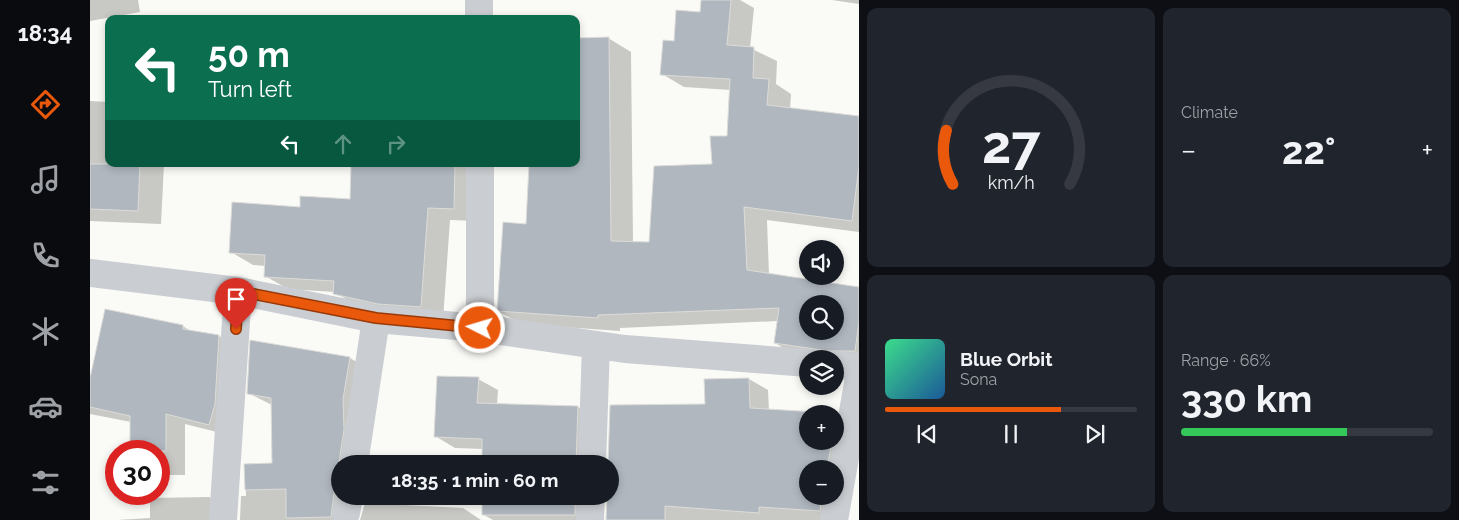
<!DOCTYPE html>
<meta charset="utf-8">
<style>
:root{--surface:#171b24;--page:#20242c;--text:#f1f3f6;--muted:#9ea1a6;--line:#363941;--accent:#ea580c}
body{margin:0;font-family:Raleway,sans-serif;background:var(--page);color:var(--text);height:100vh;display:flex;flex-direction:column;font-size:19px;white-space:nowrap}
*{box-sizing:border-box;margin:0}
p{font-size:16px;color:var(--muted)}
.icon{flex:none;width:28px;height:28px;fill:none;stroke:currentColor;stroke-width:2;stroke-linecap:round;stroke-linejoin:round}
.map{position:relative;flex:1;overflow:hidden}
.drawer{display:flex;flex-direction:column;gap:8px;padding:8px;background:#0d0f14;width:600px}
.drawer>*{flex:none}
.hud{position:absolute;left:15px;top:15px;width:475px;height:152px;border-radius:10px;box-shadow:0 2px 8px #0003;background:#0b6e4f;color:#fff;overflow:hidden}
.tools{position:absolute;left:709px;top:240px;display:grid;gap:10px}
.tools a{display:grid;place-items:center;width:45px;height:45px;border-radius:50%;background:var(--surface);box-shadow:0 2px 8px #0003;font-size:25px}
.speed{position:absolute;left:15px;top:440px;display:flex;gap:10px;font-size:25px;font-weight:700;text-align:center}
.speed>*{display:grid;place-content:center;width:65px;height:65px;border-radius:50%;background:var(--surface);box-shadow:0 2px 8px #0003;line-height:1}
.speed .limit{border:8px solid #d22;background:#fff;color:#111}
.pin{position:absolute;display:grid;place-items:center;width:42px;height:42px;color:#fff;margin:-51px -21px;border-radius:50% 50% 50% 0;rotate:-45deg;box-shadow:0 0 5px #0007}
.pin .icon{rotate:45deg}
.me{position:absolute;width:55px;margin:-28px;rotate:275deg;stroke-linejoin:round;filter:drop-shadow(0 0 4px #0008)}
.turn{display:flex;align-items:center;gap:18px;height:105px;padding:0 20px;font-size:22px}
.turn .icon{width:65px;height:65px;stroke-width:2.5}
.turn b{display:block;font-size:35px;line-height:42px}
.lanes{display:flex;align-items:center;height:48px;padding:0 20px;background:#0003;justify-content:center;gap:25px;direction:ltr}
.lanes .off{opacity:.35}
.big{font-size:38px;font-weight:700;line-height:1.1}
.drawer .widget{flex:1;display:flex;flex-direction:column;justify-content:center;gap:8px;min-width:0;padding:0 18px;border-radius:10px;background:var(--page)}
.drawer .dial{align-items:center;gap:0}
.dial svg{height:130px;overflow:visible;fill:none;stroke:var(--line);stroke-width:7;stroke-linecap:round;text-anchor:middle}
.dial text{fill:var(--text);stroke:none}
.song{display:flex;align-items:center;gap:15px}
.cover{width:60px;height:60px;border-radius:8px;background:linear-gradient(135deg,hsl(150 70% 55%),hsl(210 70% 35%))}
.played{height:5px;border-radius:2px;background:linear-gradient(90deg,var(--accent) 70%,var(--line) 70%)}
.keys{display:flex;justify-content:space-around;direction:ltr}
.heat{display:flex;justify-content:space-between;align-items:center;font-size:28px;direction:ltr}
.charge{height:8px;border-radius:4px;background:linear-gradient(90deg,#34c759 66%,var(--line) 0)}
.drawer .tiles{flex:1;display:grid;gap:8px;grid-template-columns:repeat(2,1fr)}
.trip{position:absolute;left:241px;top:455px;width:288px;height:50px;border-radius:25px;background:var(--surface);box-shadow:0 2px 8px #0003;font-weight:700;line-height:50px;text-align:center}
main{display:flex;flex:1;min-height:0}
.dock{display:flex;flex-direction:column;width:90px;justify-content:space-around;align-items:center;background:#090b0e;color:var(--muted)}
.dock .icon{width:35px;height:35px}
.dock .selected{color:var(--accent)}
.dock b{font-size:22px;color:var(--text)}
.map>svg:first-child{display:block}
</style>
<main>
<nav class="dock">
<b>18:34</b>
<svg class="icon selected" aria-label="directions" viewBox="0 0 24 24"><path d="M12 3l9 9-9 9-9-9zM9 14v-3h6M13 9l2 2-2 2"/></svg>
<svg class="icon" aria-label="music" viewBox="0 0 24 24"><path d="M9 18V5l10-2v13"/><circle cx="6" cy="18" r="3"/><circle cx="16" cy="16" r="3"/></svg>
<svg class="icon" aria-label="phone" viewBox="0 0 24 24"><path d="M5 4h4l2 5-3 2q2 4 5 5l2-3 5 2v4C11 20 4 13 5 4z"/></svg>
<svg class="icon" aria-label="climate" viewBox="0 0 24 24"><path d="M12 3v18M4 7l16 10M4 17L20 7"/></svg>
<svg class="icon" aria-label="car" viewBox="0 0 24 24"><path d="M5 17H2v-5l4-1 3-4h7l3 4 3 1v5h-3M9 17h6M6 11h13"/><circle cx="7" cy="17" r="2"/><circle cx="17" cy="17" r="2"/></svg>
<svg class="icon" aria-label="filters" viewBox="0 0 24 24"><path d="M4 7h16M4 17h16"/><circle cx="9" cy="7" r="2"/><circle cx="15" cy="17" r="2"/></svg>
</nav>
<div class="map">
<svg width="769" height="520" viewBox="0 0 769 520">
<rect width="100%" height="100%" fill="#fafaf7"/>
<path fill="#0003" fill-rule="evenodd" d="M0,0H48L50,12L0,21Z
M612,0H650L664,8L660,48L687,61L686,84L701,94L700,109L769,118V232L677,220L679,275L769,288V363L708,356L685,343L688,321L530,328V331L431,324L408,311L437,225L440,164H486L518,38L541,52L543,243H560L623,165L639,137L641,90L594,87L572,74L586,42L611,13ZM718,304H745V331H718Z
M742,0H769V4Z
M0,101L19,102V164H74L71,224L0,221Z
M262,164H374L388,172L386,221L360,220L353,320L268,307L245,292L198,289L175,276L176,266L163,265L141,252L211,208L261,200Z
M93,326L102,332L129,336L148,347L139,435L95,424V475H69V451H42L41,422L0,414V376Z
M260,358L278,369L268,464H250V496L260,520H150L151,496H156L155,465L183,464L182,405L158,393Z
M388,379L408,390L407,405L488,407L507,418L506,464H393V449L365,448L345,436Z
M659,379L678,390L679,411L735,414H718V441H745V415L762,425L749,520H517L516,496H520L616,406ZM718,469H745V496H718Z
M394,496H510L505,520H403L394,515Z
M119,497L137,508V520H27L60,518V498Z
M275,503L373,508L391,520H270Z"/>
<path fill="#b0b7bf" stroke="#dcdcd9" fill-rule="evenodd" d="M611,0H641L637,45L664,47L663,78L679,79L677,105L769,116V166L762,221L654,207L657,270L769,287V322L765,351H738L684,343L689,308L508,315V318L407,311L413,222L436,224L439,164H486V38L519,37L521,241L559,242L564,166L622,164L620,136H637L640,79L570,75L573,40L584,41L586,10L610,12ZM718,304H745V331H718Z
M0,164H50L48,211L0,209Z
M261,164H365L364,209L338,208L331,307L288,304L243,294L244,281L174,277L175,255L139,253L142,202L210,207V196L260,199Z
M15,309L93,325V329L129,335L125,404L119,425L76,414V451H40V416L0,407V378Z
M160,340L260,357L253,399L254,429L249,462L250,484L244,493L241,517L196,518V489L155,490L154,464L182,463L181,398L157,394Z
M347,376L389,377L387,403L488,406L486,464H392V439L344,437Z
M659,378L660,408L743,413L718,414V441H742L737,469H718V496H732L730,511L669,507V513L575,506V520H516L517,496H520V464H518L520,405L615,404L614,379Z
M392,496H485V515H392Z"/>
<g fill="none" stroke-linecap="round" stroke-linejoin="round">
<path stroke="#cacdd1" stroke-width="28" d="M389,0V19
M390,164V328
M0,273L148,291L286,319L390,328L535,349L718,363
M745,365L769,367
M264,464L286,319
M502,464L506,345
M256,513L259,496
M133,520L148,291
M500,520L501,496
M744,520L769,378"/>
</g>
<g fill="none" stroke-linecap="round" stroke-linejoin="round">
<g stroke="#983908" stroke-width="12">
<path id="route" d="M146,329L148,291L286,318L390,328"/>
</g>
<use href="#route" stroke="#ea580c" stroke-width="9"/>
</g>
</svg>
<div class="tools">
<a><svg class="icon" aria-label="sound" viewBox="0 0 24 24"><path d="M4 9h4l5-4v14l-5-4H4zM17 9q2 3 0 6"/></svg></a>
<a><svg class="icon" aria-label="search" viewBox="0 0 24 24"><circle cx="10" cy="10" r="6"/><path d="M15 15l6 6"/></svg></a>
<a><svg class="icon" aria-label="layers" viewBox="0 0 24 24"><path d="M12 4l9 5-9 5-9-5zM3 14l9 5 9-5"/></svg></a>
<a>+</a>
<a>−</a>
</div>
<div class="speed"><div class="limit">30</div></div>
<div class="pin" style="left:146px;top:329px;background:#d93025"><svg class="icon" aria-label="arrive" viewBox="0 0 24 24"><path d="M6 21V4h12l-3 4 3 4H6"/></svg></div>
<svg class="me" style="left:390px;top:328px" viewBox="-20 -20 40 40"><circle r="17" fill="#ea580c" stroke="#fff" stroke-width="3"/><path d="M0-11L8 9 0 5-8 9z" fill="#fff"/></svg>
<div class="trip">18:35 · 1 min · 60 m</div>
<div class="hud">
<div class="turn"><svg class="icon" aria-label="left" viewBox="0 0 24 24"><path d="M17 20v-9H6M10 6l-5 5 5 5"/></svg><div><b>50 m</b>Turn left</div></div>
<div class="lanes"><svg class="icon" aria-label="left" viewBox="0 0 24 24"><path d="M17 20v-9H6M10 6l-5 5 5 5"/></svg><svg class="icon off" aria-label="ahead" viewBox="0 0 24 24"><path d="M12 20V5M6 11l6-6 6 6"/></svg><svg class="icon off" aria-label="right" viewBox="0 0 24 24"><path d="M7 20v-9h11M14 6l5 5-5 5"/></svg></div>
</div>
</div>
<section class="drawer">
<div class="tiles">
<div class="widget dial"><svg viewBox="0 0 100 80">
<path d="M14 69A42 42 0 1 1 86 69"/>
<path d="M14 69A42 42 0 0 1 10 36" stroke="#ea580c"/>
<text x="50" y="56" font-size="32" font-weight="700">27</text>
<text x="50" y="72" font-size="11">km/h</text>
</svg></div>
<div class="widget"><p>Climate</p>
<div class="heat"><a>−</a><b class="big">22°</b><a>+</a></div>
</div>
<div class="widget">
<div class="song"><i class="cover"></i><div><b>Blue Orbit</b><p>Sona</p></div></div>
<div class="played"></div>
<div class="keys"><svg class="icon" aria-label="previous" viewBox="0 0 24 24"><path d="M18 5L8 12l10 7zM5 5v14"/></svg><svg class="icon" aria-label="pause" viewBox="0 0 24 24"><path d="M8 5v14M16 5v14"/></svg><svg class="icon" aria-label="next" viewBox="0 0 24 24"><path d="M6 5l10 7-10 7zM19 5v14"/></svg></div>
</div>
<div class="widget"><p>Range · 66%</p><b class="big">330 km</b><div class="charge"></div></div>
</div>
</section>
</main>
